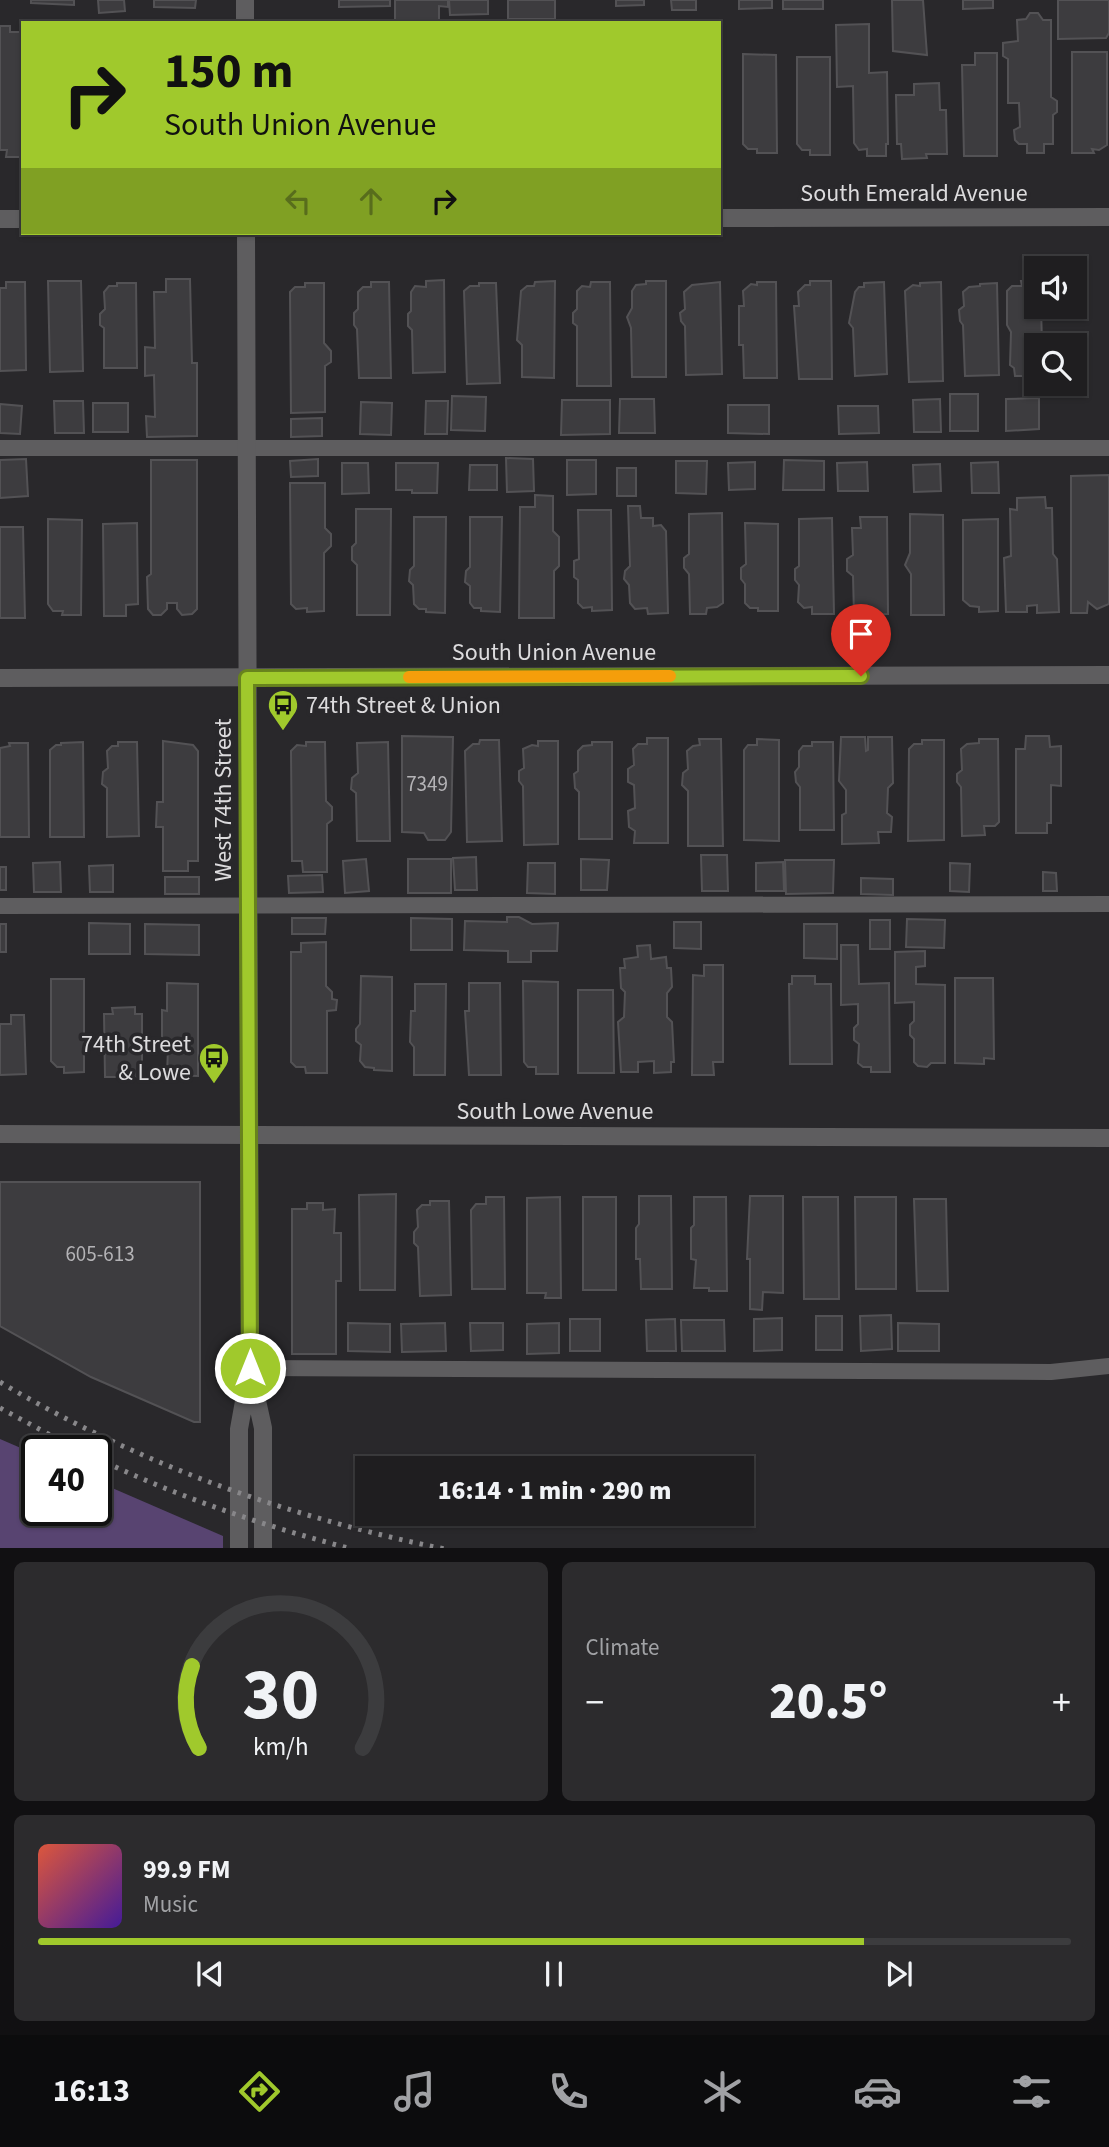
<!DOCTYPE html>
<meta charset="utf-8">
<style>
:root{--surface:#1f1e20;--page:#2c2b2d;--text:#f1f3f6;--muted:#a1a2a5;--line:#3c3c3e;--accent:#a0c92c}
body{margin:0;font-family:"Source Sans 3",sans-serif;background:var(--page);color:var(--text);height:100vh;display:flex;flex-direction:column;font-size:26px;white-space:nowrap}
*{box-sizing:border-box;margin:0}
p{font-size:23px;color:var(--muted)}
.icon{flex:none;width:38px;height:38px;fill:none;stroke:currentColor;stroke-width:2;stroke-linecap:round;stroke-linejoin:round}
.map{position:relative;height:1548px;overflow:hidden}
.panel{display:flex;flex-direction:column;gap:14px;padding:14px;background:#111012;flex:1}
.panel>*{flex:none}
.guide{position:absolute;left:21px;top:21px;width:700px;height:214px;border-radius:0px;box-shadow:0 2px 5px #0004,0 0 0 2px var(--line);background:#a0c92c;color:#111;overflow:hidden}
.controls{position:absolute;left:1024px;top:256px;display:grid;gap:14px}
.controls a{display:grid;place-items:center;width:63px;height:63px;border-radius:0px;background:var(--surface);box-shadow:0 2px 5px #0004,0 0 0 2px var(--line);font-size:35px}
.speed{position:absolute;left:21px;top:1435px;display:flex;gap:14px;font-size:35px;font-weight:700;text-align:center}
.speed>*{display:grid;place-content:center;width:91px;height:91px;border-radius:50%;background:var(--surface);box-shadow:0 2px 5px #0004,0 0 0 2px var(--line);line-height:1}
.speed .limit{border:4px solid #111;border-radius:10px;background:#fff;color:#111}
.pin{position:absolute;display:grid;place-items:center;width:60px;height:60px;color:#fff;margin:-72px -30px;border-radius:50% 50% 50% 0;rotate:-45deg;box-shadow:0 0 7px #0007}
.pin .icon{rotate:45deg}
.me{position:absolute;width:77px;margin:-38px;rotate:0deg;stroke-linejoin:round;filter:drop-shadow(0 0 5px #0008)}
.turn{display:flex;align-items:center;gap:24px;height:147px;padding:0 28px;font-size:32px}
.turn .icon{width:91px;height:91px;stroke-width:2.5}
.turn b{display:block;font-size:49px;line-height:60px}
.lanes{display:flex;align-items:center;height:66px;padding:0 28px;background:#0003;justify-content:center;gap:35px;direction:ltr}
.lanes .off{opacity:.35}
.big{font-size:52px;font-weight:800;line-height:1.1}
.panel .widget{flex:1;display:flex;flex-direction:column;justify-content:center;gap:10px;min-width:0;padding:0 24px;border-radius:10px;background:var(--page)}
.panel .dial{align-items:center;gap:0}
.dial svg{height:182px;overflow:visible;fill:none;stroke:var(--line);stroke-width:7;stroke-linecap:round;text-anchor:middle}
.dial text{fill:var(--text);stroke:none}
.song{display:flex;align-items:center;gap:21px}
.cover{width:84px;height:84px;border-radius:10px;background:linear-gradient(135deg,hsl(10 70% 55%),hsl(260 70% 35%))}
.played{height:7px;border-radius:4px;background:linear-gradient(90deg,var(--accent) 80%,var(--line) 80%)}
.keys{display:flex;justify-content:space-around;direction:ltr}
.heat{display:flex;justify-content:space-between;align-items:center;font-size:38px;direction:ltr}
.panel .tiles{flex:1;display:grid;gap:14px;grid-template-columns:1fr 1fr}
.widget:last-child{grid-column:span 2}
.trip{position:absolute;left:355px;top:1456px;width:399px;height:70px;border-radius:0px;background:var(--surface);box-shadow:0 2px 5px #0004,0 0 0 2px var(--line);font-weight:800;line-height:70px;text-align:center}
.menu{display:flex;height:112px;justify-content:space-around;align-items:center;background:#0c0c0d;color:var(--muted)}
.menu .icon{width:49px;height:49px}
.menu .current{color:var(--accent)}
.menu b{font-size:32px;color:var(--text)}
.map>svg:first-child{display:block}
</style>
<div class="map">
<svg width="1109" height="1549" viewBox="0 0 1109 1549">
<rect width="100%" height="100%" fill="#29282b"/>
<path fill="#584471" d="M0,1439L37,1455V1510H96V1481L223,1536V1548H0Z"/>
<path fill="#3d3c3f" stroke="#535255" stroke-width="2" d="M31,0H74V5L31,3Z
M98,0H124L125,11L99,13Z
M154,0H196L195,8L154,7Z
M339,0H390V6L339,7Z
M395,0H448V7L439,6V23H395Z
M449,0H488V14L450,15Z
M508,0H555V19H508Z
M616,0H644V5L616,6Z
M671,0H696V10H672Z
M739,0H772V8L739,9Z
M783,0H823V9H783Z
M892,0H923L927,55L893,51Z
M963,0H993V8L963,9Z
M1058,0H1109V33L1106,38L1058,39Z
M1030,13H1038L1043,20H1051V97L1057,101V112L1053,115V144H1044V153H1027V144H1019L1015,140L1014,130L1020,127L1019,103H1008V59L1003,56V43L1018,41L1017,20L1026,19Z
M869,24V73L887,72L888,144H886V156H867V149L859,150L854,143L853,86L837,87L836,25Z
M0,26H10V32H21L23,157H6L7,150H0Z
M719,52H721L720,156H719Z
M1072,52H1107V145L1099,150L1092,149L1094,153H1072Z
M975,53H997V156H964L962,65H975Z
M743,54L776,55L777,153H757V149H748L743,144Z
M797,57H830V155H810V150H802L797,144Z
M939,83L940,110H946L947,154H926L927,158L902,159L901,144H897L896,95H914V84Z
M166,279H190L192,363H197V436L147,437L146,416L155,417L154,375L145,376V347L155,348L154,292H166Z
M444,280L445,372L413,373L412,330L408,326V314L411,311V292L415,286L426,287V281Z
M48,281H81L83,371L50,372Z
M555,281L554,378L522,377V345L517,340L521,291L527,286H534L535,282Z
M646,281H666V377H632L631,328L627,317L632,308V291L636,285L646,284Z
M810,281H831L832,379H799L794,306H799L798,292L805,285H810Z
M1021,281H1036V306H1041L1042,345H1036V376H1015L1014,368L1010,365L1011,332L1007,325V291L1012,286H1022Z
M6,282H25L26,370L0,371V288H6Z
M371,282H389L391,378H359L357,329L354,325V313L358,309V292L363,287H371Z
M591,282H610L611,386H577V326L573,323V313L577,309V291L582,286L590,287Z
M720,282L722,374L686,375L685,326L681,321L680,313L685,309L684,292L692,285Z
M757,282H776L777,378H744L743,345H739V306H744L743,291L751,284L757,285Z
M884,282L887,374L855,376L853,328L849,323L855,292L859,287H864V283Z
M941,282L943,381L909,382L905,291L913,285L920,286V283Z
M117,283H136L137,368H104V328L100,325V314L105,309L104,292L109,286H117Z
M305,283H324V343L331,351V362L325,366V412L291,413L290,292L295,287H305Z
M479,283H496L500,383L467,384L464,291L470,286H479Z
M997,283L999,375L965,376L963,325L960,321L959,310L964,306L963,292L969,287L980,286V284Z
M950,394H978V431H950Z
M452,396L486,397L485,431L451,430Z
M1039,398V429L1006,431V399Z
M620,399H654L655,433H619Z
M940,399L941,432H914L913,400Z
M562,400H610V434L561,435Z
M54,401H83L84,433H55Z
M426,401H448L447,434H425Z
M361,402L392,403L391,435L360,434Z
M93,403H128V432H93Z
M0,404L22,406L20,434L0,433Z
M728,405H769V434L728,433Z
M838,406H878L879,433L839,434Z
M322,418V436L291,437V419Z
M506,458L533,459L534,491L507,492Z
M26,459L28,496L0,498V460Z
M318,459V476L291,477L290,461Z
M151,460H197V609L192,614L182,615L177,609V603H167V609L161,615H153L148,609L147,577L151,574Z
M567,460H596V494L567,495Z
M784,460L824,461V490H783Z
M676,461H707L706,494L676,493Z
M755,462V489L729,490L728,463Z
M867,462L868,491H838L837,463Z
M998,462L999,493H972L971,463Z
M342,463H368L369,493L342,494Z
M396,463H438L437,493H412V490H396Z
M940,464L941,491L914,492L913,465Z
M470,465H497V490H469Z
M617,468H636V496H617Z
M1109,475V604L1097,609L1088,602L1087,613H1071V476Z
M290,483H325V528L331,534V546L324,553V611L307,612V608L296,609L291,604Z
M535,495L553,496V531L559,537V566L554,571V618H519L520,507H535Z
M1045,497L1046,508H1052L1053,554L1057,559L1059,612L1037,613V605L1027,606V612H1006L1004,558L1011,556L1010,509L1017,510V498Z
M628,506H640L641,518H653V526L661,525L666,531L668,613L648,614L647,608L635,609L630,603L629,585L624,579L625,571L630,566Z
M356,509H391L390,615H357V565L352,560V547L356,543Z
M578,510H611L612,610L592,611V607L583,608L578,603V580L574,577V561L579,559Z
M722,513L723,603L717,607L707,608L706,614H690L689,574L684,568V558L689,554V514Z
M910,514L943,515L944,615H911V574L905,565L910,553Z
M414,517H446L445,613L426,612V609H419L414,604L413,585L409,581L410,570L414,566Z
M470,517H502L500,612L481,611V608H474L470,603V586L465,582L466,571L470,567Z
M860,517H887L888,614L854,615L853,576L847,571V559L853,555L852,528H861Z
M832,518L834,614H812V607L804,608L798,602L799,585L795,580V569L799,566V519Z
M48,519L82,520L81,615H62L63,611H53L48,604Z
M998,519V611L979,612V607L970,606L963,600V520Z
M137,523L138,604L126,605V616H104L103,524Z
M745,523L778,524V611H758V608H750L745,603V584L741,579V568L746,564Z
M0,527H23L25,618H0Z
M402,736L453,737L451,832L445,840H428L424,833L402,832Z
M1026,736H1049L1050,747L1061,746V786L1051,785V823H1047V833H1016V749H1025Z
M841,737H865L866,751L868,750V737H892L893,783L888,788L887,813L892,817L891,832H878L879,843L842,844V815L846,813V790L839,781Z
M647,738H668V843H634L635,831L629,827L628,811L635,808L634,785L628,782V769L634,765L633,749L638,744H647Z
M699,739H721L723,846H688V791L682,785L683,773L688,769L687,751L693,746L700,745Z
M757,739L779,740V841L744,840V750L748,745H757Z
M979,739H998L999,822L995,826H984L985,835L962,836L961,787L957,782V774L962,770L961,749L967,744L979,743Z
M480,740H499L502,841L467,842L465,751L473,744H479Z
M922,740H944V840L908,841L909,749L914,744H922Z
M163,741L193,745L198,751V861H188V871H163V827H156L157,802H163Z
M538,741H558V844L524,845L523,786L519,781V771L524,768L523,749L532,745L538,746Z
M83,742L84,837H50V750L56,745H61V743Z
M118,742H137L139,836L107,837V788L102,784L103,772L108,768L107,751L112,746H118Z
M306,742H325L326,801L332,807V820L327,824V872H303L302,861H292L291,751L297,745L306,746Z
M388,742L390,841H357L356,793L351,789L352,778L358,773L357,743Z
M592,742H612V839H579V792L575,788L574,774L578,771V751L583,746L592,745Z
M812,742H833L834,830H800V787L796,782L795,772L799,767V751L803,746H812Z
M9,743H28L29,837H0V748L10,746Z
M701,855H727L728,891H702Z
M476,857L477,890H455L453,858Z
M366,859L369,891L345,893L343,861Z
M408,859H451V893H408Z
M581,859L609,860L607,890H581Z
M785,860H834L833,893L786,894Z
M60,862L61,892H34L33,863Z
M783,862L784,891H756V863Z
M528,863H555V894L527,893Z
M950,863L970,864L969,892L950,891Z
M113,865V892H90L89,866Z
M0,867H6V890H0Z
M1043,872L1056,873L1057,891H1043Z
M322,875L323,892L289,893L288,876Z
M165,877H199V894H165Z
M861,878L893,879V895L861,894Z
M507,917H519L532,924L558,923L557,951H531V962H508V951L464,950L465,921L507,922Z
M292,918H326L325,934H292Z
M411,918L452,919V950H411Z
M907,919L945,920L944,948L906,947Z
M870,920H890V949H870Z
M674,922H701V949L674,948Z
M89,923L130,924V954H89Z
M0,924H6V952H0Z
M145,924L199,925V955L145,954Z
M804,924H837V959L804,958Z
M326,942V986L332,992V999L337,1000L336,1010L327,1011V1073H306L305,1067H296L291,1062V952H301V943Z
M650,945L651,959L666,957L667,968H671L672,987L667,993V1017L672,1022L674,1062H671V1072L654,1073V1061L638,1062V1072H621L618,1022L624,1017L625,992L621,988L620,968H625L624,959L638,957L637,946Z
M841,945H858L859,984L889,983L890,1072H871V1067H863L858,1063L859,1044L854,1040V1028L858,1024V1004L841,1005Z
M925,951V966L916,967V984L945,985V1063H931L927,1067L918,1066L914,1062V1039L910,1035V1025L914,1021V1002L895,1003V952Z
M704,965H723V1062H713L714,1075H692L693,975L704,976Z
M361,976L392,977V1071L374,1070V1068L365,1067L360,1061L361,1045L356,1041V1029L360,1024Z
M792,976H815V984H831L832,1064H790L789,984H792Z
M955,978H993L994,1059L984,1058V1064L955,1063Z
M51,979H84V1072L64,1073V1067H57L51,1061Z
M523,981L558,982V1074H536V1067H528L524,1062Z
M167,983L198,984V1076L167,1075L168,1048L162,1043V1010L167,1011Z
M469,983H500L501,1075H469L465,1011H469Z
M415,984H446L445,1075H414V1047L410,1042L411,1011H415Z
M578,990H613L614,1073H578Z
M135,1007V1014H142V1077H105L104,1014H113L112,1008Z
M11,1015H24L26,1074L0,1075V1024H11Z
M0,1182H200V1422H194L91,1377L0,1326Z
M396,1194L395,1290H360L359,1195Z
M639,1196H671L672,1289H641L640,1259H636V1228L639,1224Z
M750,1196H783V1293L763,1292L762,1310L750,1309V1259H747Z
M486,1197H504L505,1289H472L471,1210L476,1204H486Z
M560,1197L561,1298H545L546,1293H527V1198Z
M583,1197H616V1290H583Z
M694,1197H726L727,1291H709V1288H694L696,1260L691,1259V1228L694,1225Z
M803,1197H838L839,1299H804Z
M855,1197H896V1289H856Z
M914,1199H946L948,1291H917Z
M430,1201H449L451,1295L420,1296L418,1247L414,1243V1232L418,1227L417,1210L422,1205H430Z
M307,1203H323V1210L335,1209L334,1233H341V1281H336V1354H292V1209H307Z
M891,1315L892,1349L861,1351L860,1316Z
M816,1316H842V1350H816Z
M782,1318V1350L754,1351V1319Z
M570,1319H600V1351H570Z
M675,1319L676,1351H647L646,1320Z
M681,1320H724L725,1351H682Z
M348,1323L390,1324V1352L348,1351Z
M445,1323L446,1351L402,1352L401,1324Z
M470,1323H503V1350L471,1351Z
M559,1323V1353L527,1354V1324Z
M898,1323L939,1324V1351H898Z"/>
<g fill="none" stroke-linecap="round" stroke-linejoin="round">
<path stroke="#5e5d5f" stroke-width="16" d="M0,448H1109
M0,906L1109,904
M250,1368L1051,1372L1109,1366"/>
<path stroke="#5e5d5f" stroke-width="18" d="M719,218L1109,217
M0,219H23
M0,678L1109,675
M0,1134L1109,1138"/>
<path stroke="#5e5d5f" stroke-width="18" d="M245,0V23
M252,1378L263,1428V1549
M239,1549V1429L250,1368L246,233"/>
<path stroke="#88878a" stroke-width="5" stroke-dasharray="3.5 7" stroke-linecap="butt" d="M0,1382C136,1463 290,1518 445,1549
M0,1408L80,1451
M96,1458C178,1497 264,1526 352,1549"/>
</g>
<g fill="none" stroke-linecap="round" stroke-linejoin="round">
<g stroke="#68831d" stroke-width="18">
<path id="route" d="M250,1368L247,678L861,676"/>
</g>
<use href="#route" stroke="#a0c92c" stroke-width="12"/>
<path stroke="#f59e0b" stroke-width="12" d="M409,677L670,676"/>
</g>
<defs>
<g id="bus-pin" transform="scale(1.575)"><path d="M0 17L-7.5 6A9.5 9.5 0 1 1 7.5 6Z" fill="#a0c92c" stroke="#29282b"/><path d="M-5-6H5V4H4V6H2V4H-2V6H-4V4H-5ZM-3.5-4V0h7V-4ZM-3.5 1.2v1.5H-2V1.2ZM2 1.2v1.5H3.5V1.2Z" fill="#111"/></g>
</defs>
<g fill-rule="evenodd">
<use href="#bus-pin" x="283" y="705"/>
<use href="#bus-pin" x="214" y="1058"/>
</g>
<g text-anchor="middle" stroke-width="7" stroke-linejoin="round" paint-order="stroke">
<g font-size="21" fill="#b4b3b6">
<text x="427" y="791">7349</text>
<text x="100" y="1261">605-613</text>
</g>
<g font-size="24" fill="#dcdbdd" stroke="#29282b">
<text x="914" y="201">South Emerald Avenue</text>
<text x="554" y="660">South Union Avenue</text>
<text transform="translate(223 800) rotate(-90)" y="8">West 74th Street</text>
<text x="555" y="1119">South Lowe Avenue</text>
</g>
<g font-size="24" fill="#dcdbdd" stroke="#29282b" text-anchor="start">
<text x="306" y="713">74th Street &amp; Union</text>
<text x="191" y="1052" text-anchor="end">74th Street<tspan x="191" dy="28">&amp; Lowe</tspan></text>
</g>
</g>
</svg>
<div class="controls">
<a><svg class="icon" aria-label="sound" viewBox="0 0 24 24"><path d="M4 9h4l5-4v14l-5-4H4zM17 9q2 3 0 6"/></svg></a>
<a><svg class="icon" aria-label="search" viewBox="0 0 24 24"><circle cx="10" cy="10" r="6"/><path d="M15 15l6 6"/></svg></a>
</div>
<div class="speed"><div class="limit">40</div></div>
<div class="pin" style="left:861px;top:676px;background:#d93025"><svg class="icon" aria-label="arrive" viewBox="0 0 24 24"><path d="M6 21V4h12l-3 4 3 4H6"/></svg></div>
<svg class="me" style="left:250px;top:1368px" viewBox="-20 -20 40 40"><circle r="17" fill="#a0c92c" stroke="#fff" stroke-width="3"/><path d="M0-11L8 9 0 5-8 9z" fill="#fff"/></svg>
<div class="trip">16:14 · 1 min · 290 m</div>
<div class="guide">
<div class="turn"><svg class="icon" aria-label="right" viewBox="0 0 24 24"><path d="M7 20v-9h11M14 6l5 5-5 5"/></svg><div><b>150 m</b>South Union Avenue</div></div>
<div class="lanes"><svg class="icon off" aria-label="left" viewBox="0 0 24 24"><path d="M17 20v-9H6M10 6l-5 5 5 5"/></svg><svg class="icon off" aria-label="ahead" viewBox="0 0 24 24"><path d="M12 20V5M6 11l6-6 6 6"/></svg><svg class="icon" aria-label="right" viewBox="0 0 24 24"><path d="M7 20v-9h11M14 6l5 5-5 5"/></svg></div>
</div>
</div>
<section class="panel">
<div class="tiles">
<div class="widget dial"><svg viewBox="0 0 100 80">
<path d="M14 69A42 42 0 1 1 86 69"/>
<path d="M14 69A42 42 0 0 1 11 33" stroke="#a0c92c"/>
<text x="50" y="56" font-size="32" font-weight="700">30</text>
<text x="50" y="72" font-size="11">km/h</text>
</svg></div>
<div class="widget"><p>Climate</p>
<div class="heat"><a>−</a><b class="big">20.5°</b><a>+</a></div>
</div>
<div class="widget">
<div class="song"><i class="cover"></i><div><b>99.9 FM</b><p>Music</p></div></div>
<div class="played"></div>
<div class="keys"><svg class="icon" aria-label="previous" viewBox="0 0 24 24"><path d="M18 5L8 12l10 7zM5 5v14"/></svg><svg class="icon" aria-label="pause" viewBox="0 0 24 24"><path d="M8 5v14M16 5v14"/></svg><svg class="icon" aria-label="next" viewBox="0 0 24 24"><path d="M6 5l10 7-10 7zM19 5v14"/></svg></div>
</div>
</div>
</section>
<nav class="menu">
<b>16:13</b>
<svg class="icon current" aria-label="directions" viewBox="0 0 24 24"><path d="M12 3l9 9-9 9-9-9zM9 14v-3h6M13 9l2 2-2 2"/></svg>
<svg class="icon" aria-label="music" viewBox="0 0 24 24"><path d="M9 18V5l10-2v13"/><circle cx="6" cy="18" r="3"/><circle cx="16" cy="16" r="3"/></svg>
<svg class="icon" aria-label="phone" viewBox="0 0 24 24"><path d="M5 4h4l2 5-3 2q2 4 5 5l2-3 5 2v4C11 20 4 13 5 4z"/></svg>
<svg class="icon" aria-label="climate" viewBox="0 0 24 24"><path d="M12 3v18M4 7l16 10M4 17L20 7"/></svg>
<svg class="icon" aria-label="car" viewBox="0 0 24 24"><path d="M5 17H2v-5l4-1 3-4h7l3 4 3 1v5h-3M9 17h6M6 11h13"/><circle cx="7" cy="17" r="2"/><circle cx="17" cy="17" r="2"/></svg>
<svg class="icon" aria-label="filters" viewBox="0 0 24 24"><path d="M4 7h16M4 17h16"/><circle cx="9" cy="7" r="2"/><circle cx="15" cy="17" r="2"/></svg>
</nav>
